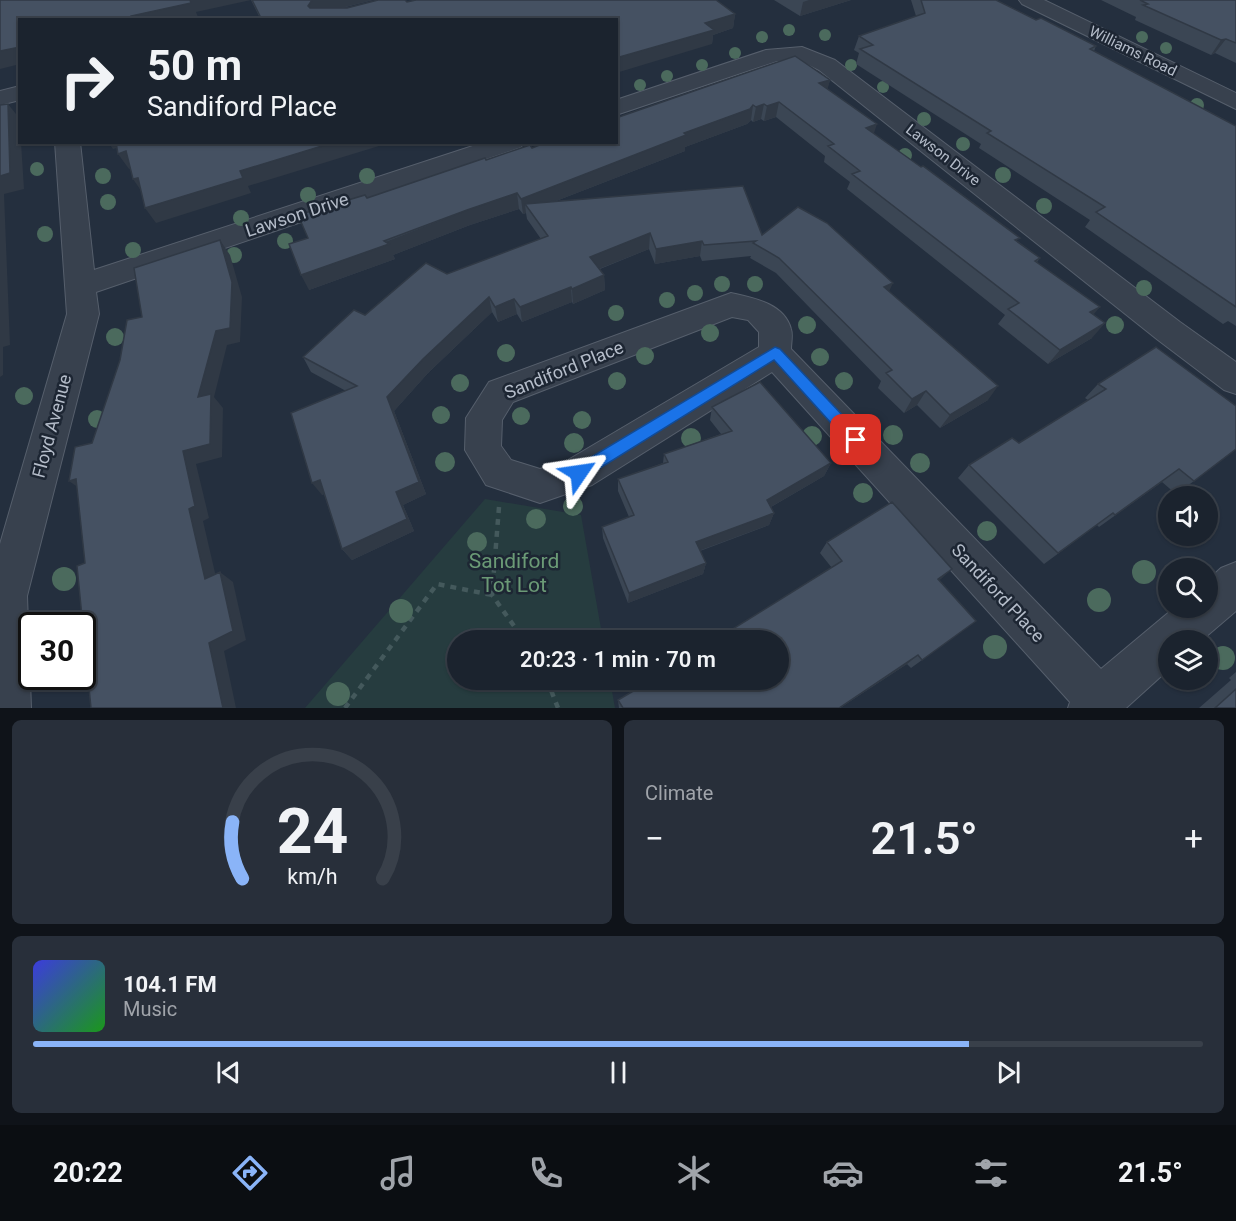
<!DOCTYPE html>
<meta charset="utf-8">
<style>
:root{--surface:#1b232e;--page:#282f3a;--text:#f1f3f6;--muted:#a0a4aa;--line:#39404a;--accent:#8ab4f8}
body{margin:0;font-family:Roboto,sans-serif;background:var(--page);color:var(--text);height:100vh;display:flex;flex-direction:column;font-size:22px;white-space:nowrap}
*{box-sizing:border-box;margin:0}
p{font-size:20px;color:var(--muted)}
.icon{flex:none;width:33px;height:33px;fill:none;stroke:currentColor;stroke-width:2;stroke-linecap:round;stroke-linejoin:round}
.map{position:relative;height:708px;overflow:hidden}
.side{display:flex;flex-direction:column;gap:12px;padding:12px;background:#0f1319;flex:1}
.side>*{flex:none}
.guide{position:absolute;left:18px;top:18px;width:600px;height:126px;border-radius:0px;box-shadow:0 2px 4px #0004,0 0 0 2px var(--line);background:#1b232e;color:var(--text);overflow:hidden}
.buttons{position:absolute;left:1158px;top:486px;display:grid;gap:12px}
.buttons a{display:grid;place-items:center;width:60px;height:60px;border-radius:50%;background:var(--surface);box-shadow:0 2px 4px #0004,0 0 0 2px var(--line);font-size:30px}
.speed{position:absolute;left:18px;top:612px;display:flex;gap:12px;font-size:30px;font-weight:700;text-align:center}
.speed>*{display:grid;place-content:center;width:78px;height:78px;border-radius:50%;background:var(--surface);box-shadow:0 2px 4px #0004,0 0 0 2px var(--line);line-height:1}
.speed .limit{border:3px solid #111;border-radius:9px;background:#fff;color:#111}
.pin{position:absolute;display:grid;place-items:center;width:51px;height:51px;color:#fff;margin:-26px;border-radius:12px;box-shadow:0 3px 9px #0006}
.me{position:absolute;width:66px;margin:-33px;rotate:58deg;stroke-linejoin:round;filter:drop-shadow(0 0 4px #0008)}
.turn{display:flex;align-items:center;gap:21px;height:126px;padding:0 30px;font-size:27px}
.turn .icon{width:78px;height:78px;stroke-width:2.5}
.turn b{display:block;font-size:42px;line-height:51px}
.big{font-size:45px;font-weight:600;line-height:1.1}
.side .tile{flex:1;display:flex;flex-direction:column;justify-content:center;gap:9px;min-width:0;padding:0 21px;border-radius:9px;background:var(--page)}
.side .dial{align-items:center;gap:0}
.dial svg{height:156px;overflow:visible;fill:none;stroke:var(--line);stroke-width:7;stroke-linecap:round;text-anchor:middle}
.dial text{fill:var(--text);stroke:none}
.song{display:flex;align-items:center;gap:18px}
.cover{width:72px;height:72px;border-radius:9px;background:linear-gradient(135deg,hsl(240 70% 55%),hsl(120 70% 35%))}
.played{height:6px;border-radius:3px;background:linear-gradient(90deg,var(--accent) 80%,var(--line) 80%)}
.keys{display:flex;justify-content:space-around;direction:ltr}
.heat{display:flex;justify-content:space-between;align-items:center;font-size:33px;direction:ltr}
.side .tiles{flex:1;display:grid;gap:12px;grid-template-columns:1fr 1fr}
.tile:last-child{grid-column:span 2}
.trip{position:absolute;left:447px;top:630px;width:342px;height:60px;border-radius:30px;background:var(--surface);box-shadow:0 2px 4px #0004,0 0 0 2px var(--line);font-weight:600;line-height:60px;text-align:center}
.dock{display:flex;height:96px;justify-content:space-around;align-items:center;background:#0b0e12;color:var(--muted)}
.dock .icon{width:42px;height:42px}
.dock .selected{color:var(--accent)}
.dock b{font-size:27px;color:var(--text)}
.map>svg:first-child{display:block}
</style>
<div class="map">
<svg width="1236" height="708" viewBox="0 0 1236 708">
<rect width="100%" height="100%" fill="#242f3e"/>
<path fill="#263c3f" d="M485,499L581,515L603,640H458V680H610L615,708H305Z"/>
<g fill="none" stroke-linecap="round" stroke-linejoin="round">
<g stroke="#565f6c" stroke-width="2">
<path id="minor" d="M802,47L835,60L1180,322L1236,362V394L1224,390L1158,340L819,70L799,60L777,61L616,115V100L766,50Z
M20,86V100L0,105V91Z
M55,142H80L94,270L485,142H524L521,147L96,292L99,314L27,596L31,708H0V544L67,314Z
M731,293C753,298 784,303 791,329C793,335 791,343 791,349L1101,669L1174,608H1208V580L1221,568L1236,562V611L1202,640H1168V670L1126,708H1068L1070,702L772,372L592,485L540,503L486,485L465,450L466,418L489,382ZM732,317L748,320L759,332V347L568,460L540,469L511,460L501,446L502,420L513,402Z"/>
</g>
<g stroke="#565f6c" stroke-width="2">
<path id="tertiary" d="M1019,0H1044L1236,93V109L1022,4Z"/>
</g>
<path stroke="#44595c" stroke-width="4.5" stroke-dasharray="6 6" stroke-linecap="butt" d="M499,507L492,595L524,640
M547,680L558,708
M345,708L437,584L492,595"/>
<use href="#minor" fill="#38414e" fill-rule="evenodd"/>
<use href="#tertiary" fill="#38414e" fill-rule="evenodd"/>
</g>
<g fill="#4b6a5d">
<circle cx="789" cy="30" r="6"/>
<circle cx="825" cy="35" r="6"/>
<circle cx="762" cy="37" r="6"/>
<circle cx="1142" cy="37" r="6"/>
<circle cx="1166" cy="48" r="6"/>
<circle cx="735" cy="53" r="6"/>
<circle cx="702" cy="65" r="6"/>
<circle cx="851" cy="65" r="6"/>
<circle cx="667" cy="76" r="6"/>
<circle cx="640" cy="85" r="6"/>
<circle cx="883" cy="87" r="6"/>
<circle cx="1197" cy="105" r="7"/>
<circle cx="924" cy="119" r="7"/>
<circle cx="963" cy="144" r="7"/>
<circle cx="905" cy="155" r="7"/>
<circle cx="37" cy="169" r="7"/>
<circle cx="1003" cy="175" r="8"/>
<circle cx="103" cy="176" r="8"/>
<circle cx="367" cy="176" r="8"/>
<circle cx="308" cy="195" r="8"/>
<circle cx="108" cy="202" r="8"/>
<circle cx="1044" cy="206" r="8"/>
<circle cx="241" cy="218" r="8"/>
<circle cx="45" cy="234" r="8"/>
<circle cx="285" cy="241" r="8"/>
<circle cx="133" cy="250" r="8"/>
<circle cx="234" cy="255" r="8"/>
<circle cx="722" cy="284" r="8"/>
<circle cx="755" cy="284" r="8"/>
<circle cx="1144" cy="288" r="8"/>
<circle cx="695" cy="293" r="8"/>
<circle cx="667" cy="300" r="8"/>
<circle cx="616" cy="313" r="8"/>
<circle cx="807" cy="325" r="9"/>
<circle cx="1115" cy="325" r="9"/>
<circle cx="710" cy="333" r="9"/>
<circle cx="115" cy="337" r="9"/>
<circle cx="506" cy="353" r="9"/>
<circle cx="645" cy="356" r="9"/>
<circle cx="820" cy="357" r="9"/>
<circle cx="617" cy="381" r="9"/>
<circle cx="844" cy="381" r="9"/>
<circle cx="460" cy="383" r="9"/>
<circle cx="24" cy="396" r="9"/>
<circle cx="441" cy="415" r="9"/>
<circle cx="521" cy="416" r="9"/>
<circle cx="97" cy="419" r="9"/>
<circle cx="582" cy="420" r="9"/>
<circle cx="893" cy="435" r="10"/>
<circle cx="812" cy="436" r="10"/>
<circle cx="691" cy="438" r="10"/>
<circle cx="574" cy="443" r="10"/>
<circle cx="445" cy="462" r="10"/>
<circle cx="920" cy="463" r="10"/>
<circle cx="863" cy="493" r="10"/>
<circle cx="573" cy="506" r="10"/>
<circle cx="536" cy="519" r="10"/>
<circle cx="987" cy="531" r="10"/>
<circle cx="477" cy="542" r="10"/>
<circle cx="1144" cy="572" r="12"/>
<circle cx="64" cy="579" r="12"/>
<circle cx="1099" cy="600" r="12"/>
<circle cx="401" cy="611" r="12"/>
<circle cx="995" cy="647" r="12"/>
<circle cx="1223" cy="658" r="12"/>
<circle cx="338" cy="694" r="12"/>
</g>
<path fill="#3b4654" d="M251,0H373L342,8L407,2L735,14L733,28L713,35L712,44L616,20H261Z
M774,0H851L800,16Z
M911,0H996L1036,20L1096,46L1094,51L1236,126V326L1228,321L1223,324L1085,227L1090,220L979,148L981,144L856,64L859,53L854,50L859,36L916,16Z
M1101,0H1236V63L1215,53L1211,55L1135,20L1136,17Z
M830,80L827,89L874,134L1040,258L1037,262L1093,315L1092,338L1048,364L998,324L1005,315L847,189L850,182L824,162L825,156L776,117L764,121L761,119L753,122L751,120L747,124L685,147V151L556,201L762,235L889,292L988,400L940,428L917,405L904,413L878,388L881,381L776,273L750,258L751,256L702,261L700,256L655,264L649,249L600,269L604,275L605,290L573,304L572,302L522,322L517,314L498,322L492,312L428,373L394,411L426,494L403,505L414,531L352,560L342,549L324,494L322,495L346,391L311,372L303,357L365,315L447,274L541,239L527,219L526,213L523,214L519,209L470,225L393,255L395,259L309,290L308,238L367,198L486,160L532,148Z
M1156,347L1194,481L1176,494L1162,482L1099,527L1097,525L1044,564L958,478L969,465L1019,443L1088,400L1085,398L1098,384Z
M712,407L831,463L824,476L771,507L774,513L769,525L700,551L706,563L703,574L628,603L603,538L602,527L629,517L618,491V479L663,463L664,454L721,434L710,420Z
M827,542L976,621L911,668L907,664L840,708H619L618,700L832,568L820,553Z
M1236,672V708H1199L1231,680L1229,678Z"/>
<path fill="#303945" d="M190,0H251L196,12L198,17L189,20H132L131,16Z
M312,0H373L317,14L308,6Z
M809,0H851L800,16L803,2Z
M735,14L733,28L713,35L712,44L616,73V58L705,23Z
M1226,39L1215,53L1211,55L1221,40Z
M20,47V64L0,69V51Z
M830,80L826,95L819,83Z
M779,102L776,117L764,121L767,106Z
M8,104L20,119V142H21L24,189L4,194L10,345L3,347V375L0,377V176Z
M764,104L761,119L753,122L756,107Z
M753,105L751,120L747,124L685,147V151L530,211L525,204L526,213L523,214L521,199Z
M877,124L872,139L866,128Z
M108,142H121L124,146L113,149Z
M335,142H392L248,186L251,193L156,223L145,208L240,171Z
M126,151L137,167L129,169L118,154Z
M138,178L144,195L133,179Z
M517,193L519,209L470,225L393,255L395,259L309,290L301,275L467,210Z
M650,233L649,249L591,272L590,257Z
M220,240L230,255L242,297L240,342L227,345L214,397L223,408L222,457L196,464L209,518L203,521L219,590L205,579L189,509L183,451L198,397Z
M702,241L700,256L655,264L656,249Z
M604,275L605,290L573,304L572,289Z
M893,283L886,298L884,287Z
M571,287L572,302L522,322L520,307Z
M489,297L492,312L428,373L394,411L426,494L403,505L414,531L352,560L342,549L396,492L387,397L423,359Z
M514,299L517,314L498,322L495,307Z
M1100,307L1087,322L1090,312Z
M1105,323L1092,338L1048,364L1060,350Z
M998,386L988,400L940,428L950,415Z
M926,391L917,405L904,413L912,399Z
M831,463L824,476L762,512L767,500Z
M76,479L86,493L69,481Z
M320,480L329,492L322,495L312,483Z
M774,513L769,525L693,553L696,542Z
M706,563L703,574L628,603L629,593Z
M952,569L941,579L927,589L938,579Z
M220,572L233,582L246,640L224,651L236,708H223L209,643Z
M918,655L907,664L839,708Z"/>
<path fill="#455162" stroke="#303945" stroke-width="1.5" d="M0,0H190L191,3L131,16L132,20H20V47L0,51Z
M252,0H312L308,6L310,8H347L378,0H405L407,2L416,0H716L735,14L705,23L714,30L616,58V20H262Z
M921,0H996L1036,20L1041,18L1096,46L1090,49L1236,126V307L1096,212L1105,207L987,133L991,131L860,49L873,45L859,36L925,13Z
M1140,0H1236V43L1226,39L1221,40L1143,5L1148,4Z
M795,56L830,80L819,83L877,124L866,128L921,167L923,166L1020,238L1015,240L1040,258L1035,261L1100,307L1090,312L1105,323L1060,350L1008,309L1019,303L852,174L860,171L828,146L834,144L779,102L767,106L764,104L756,107L753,105L750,109L684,133L686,135L521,199L517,193L467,210L384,241L389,244L301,275L289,244L308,238L298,215L365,195L367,198L485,158L486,160L530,145L532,148L547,142H616V118Z
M8,104L10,173L0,176V105Z
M116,142H335L240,171L243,178L145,208L138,178L133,179L126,151L118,154Z
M743,186L762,235L798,207L827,223L893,283L884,287L998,386L950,415L926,391L912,399L886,373L892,370L779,258L753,243L756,241L704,245L702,241L656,249L650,233L590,257L604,275L572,289L571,287L520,307L514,299L495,307L489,297L423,359L387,397L419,482L396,492L407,519L342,549L320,480L312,483L291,413L357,386L303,357L354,310L365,315L426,263L447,274L548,236L525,204Z
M220,240L232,282L230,328L216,331L198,397L211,394L210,444L183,451L195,506L189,509L205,579L220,572L233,631L209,643L223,708H91L77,566L85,563L76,479L69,481L75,447L92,443L120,360L127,320L142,317L134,268Z
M1156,347L1236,406V449L1194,481L1179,469L1115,515L1113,513L1058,553L969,465L1012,438L1019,443L1106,389L1098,384Z
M760,382L831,463L767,500L774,513L696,542L706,563L629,593L602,527L634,515L618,479L668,462L664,454L732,431L712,407Z
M892,502L952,569L938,579L976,621L922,660L918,655L839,708H623L618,700L652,680H778V640H715L842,561L827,542Z
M1236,689V708H1215Z"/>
<path fill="#1a73e8" stroke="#114b97" stroke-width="1.5" d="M775,347L780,349L862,436L864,440L862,445L856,447L851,445L774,360L584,478L579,480L573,478L571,473L573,468Z"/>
<g text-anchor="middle" stroke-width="5" stroke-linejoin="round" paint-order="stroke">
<g font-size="15" fill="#b4bcc9" stroke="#1d2633">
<text transform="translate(1133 51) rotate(26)" y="5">Williams Road</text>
<text transform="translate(943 155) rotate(38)" y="5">Lawson Drive</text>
</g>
<g font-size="18" fill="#b4bcc9" stroke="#1d2633">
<text transform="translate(297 215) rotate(-18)" y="6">Lawson Drive</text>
<text transform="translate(564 370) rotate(-22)" y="6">Sandiford Place</text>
<text transform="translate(52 426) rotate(-75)" y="6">Floyd Avenue</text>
<text transform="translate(998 593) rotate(47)" y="6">Sandiford Place</text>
</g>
<g font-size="21" fill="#6b9a76" stroke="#1d2633">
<text x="514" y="568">Sandiford<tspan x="514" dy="24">Tot Lot</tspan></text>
</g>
</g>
</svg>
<div class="buttons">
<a><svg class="icon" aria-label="sound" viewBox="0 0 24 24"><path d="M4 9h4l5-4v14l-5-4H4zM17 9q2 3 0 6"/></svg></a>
<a><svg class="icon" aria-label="search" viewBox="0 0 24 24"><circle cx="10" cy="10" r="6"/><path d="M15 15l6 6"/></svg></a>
<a><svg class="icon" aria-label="layers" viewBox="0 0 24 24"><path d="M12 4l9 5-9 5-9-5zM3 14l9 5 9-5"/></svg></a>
</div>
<div class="speed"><div class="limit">30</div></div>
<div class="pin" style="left:856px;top:440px;background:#d93025"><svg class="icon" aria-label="arrive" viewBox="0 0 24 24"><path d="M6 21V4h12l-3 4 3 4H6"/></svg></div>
<svg class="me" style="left:579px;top:473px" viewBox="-20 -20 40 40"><path d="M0-17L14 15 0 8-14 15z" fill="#1a73e8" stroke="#fff" stroke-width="4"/></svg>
<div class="trip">20:23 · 1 min · 70 m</div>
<div class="guide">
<div class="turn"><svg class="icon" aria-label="right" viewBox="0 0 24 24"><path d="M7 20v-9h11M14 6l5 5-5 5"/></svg><div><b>50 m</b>Sandiford Place</div></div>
</div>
</div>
<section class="side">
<div class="tiles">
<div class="tile dial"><svg viewBox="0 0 100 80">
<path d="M14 69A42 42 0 1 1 86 69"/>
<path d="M14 69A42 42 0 0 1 9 40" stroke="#8ab4f8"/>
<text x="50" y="56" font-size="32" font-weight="700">24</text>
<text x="50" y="72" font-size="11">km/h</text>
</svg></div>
<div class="tile"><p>Climate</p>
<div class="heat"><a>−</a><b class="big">21.5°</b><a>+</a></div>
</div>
<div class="tile">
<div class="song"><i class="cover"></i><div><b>104.1 FM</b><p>Music</p></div></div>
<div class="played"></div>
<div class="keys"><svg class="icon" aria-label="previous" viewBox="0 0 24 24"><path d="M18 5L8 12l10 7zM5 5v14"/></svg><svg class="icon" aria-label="pause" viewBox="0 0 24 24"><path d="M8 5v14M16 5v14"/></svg><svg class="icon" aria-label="next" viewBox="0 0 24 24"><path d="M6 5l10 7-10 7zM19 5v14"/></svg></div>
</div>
</div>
</section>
<nav class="dock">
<b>20:22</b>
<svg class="icon selected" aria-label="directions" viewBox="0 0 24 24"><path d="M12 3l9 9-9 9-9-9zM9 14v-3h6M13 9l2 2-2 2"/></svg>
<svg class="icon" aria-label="music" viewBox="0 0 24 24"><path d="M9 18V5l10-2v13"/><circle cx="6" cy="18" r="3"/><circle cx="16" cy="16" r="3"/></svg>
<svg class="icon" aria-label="phone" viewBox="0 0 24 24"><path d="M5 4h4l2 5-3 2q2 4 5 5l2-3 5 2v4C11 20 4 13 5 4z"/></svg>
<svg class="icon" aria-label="climate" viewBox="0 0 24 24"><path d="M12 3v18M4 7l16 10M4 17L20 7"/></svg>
<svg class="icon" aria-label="car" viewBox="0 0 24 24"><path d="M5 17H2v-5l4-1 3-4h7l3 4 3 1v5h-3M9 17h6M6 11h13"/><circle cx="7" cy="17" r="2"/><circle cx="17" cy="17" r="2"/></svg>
<svg class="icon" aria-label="filters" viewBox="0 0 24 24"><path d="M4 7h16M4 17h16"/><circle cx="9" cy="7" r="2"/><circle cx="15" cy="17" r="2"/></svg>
<b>21.5°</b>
</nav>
